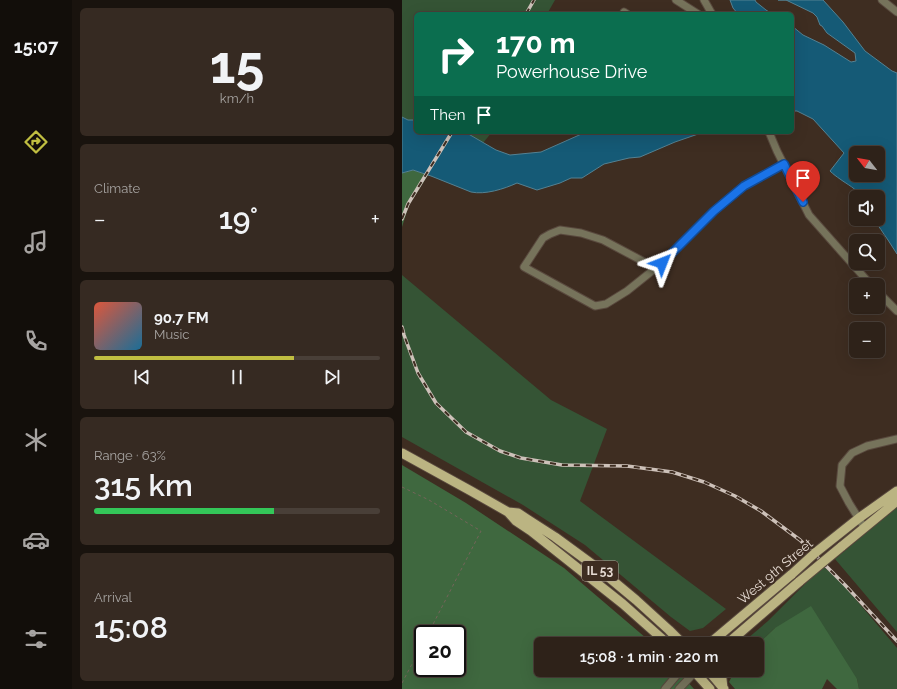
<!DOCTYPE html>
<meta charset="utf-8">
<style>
:root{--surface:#2e2219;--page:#362a22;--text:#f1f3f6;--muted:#a7a4a2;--line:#493f38;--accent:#c0be41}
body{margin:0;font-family:Raleway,sans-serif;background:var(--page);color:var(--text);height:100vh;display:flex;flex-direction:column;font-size:15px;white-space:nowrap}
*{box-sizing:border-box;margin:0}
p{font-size:13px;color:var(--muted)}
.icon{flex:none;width:22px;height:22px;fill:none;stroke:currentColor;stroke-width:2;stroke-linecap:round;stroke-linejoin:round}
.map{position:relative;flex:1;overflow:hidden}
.sheet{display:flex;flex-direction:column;gap:8px;padding:8px;background:#19130e;width:330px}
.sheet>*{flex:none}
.hud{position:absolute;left:12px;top:12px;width:380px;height:122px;border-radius:6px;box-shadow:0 4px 16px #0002,0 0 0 1px var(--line);background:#0b6e4f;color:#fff;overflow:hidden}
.needle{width:26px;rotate:301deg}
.fabs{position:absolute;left:447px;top:146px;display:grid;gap:8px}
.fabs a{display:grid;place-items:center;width:36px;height:36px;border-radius:6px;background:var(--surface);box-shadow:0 4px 16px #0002,0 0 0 1px var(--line);font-size:20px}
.speed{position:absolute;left:12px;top:625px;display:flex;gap:8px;font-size:20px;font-weight:700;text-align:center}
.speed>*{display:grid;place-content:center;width:52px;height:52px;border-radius:50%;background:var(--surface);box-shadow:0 4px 16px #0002,0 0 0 1px var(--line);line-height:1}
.speed .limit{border:2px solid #111;border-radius:6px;background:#fff;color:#111}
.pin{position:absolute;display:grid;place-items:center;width:34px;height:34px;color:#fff;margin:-41px -17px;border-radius:50% 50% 50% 0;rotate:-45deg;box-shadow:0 0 4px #0007}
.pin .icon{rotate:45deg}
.me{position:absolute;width:44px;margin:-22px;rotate:45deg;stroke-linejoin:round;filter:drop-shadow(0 0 3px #0008)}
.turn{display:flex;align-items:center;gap:14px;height:84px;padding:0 16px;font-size:18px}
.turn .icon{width:52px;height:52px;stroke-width:2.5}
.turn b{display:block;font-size:28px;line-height:34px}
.then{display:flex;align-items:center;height:38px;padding:0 16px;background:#0003;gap:8px;font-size:15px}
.big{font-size:30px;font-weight:600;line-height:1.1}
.sheet .tile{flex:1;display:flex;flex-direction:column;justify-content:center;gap:6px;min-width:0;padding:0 14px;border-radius:6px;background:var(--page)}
.sheet .dial{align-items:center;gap:0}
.dial b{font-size:52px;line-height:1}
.song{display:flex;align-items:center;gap:12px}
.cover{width:48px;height:48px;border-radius:6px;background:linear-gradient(135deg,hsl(10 70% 55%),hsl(200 70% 35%))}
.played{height:4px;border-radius:2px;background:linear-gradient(90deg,var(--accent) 70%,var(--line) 70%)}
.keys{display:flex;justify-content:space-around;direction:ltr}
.heat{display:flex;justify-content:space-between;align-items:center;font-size:22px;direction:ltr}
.charge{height:6px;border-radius:3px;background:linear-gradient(90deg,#34c759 63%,var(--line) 0)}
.trip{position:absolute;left:132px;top:637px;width:230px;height:40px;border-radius:6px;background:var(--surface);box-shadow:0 4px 16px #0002,0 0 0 1px var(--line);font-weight:600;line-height:40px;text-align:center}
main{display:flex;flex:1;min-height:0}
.tabs{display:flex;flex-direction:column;width:72px;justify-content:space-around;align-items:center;background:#120e0a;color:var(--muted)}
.tabs .icon{width:28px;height:28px}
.tabs .selected{color:var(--accent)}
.tabs b{font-size:18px;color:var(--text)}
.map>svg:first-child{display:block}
</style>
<main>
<nav class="tabs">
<b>15:07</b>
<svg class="icon selected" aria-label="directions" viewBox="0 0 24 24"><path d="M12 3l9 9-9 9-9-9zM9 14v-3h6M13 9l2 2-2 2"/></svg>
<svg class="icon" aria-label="music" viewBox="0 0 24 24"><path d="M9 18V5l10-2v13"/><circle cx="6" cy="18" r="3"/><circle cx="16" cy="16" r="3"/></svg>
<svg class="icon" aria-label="phone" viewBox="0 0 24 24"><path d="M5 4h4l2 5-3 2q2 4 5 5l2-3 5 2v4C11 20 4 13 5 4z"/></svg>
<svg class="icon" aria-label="climate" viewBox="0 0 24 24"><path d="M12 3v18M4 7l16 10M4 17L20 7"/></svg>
<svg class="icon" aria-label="car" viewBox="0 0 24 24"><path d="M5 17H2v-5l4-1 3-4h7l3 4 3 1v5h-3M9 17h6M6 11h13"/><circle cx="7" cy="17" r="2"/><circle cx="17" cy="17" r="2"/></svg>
<svg class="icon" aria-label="filters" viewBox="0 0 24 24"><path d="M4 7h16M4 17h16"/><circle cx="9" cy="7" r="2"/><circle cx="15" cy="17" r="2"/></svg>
</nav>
<section class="sheet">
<div class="tile dial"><b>15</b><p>km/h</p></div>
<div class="tile"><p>Climate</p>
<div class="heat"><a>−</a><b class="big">19°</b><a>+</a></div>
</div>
<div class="tile">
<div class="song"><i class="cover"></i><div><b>90.7 FM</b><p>Music</p></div></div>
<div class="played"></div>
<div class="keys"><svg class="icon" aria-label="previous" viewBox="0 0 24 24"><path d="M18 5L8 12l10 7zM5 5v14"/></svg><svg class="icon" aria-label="pause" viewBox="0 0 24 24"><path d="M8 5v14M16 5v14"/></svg><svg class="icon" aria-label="next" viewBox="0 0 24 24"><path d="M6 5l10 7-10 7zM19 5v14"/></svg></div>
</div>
<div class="tile"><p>Range · 63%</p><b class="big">315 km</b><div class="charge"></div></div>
<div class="tile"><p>Arrival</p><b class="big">15:08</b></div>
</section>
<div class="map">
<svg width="495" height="689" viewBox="0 0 495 689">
<rect width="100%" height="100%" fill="#3e2d21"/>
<path fill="#355435" d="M0,0H153L145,14H14V120H6L0,117Z
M63,132H90L81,143Z
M0,275L149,400L205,429L178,501L324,609L301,628L288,631L269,617L183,545L121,505L0,437Z
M495,507V632L433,559Z
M422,567L439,582L495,648V689H457L455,679L373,628L355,645L339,644L366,621L413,574Z"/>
<path fill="#3f683f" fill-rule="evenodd" d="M11,170L26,175L7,205L0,227V173Z
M0,465L64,503L162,568L251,644H139V670H275L292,689H0ZM21,634H55V668H21Z
M409,606L455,679L457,689H435L425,679L420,689H333L327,682L333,670H355V645L373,628Z"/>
<path fill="#155a76" stroke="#548192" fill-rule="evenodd" d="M328,0H353L354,2L364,10L370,14H336L331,8Z
M376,0H421L441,22L463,51L490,71L495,73V254C492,249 489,245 486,240C481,233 477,226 471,219H476V197H459C454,188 446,185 438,179C435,177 431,174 428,171L442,153L411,119L395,111H390V26L401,35L422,45L449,62L454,61L453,53L425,33L420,26L418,25L415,17L411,13L384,0ZM454,153H476V175H454Z
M0,117L6,120H14V132H63L94,150L108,155L139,152L184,132H302L273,142L238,157L227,158L202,164L180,178H169L158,183L135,190L115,183C102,189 83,195 69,192L29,176L11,170L0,173Z"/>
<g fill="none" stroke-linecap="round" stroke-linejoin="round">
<g stroke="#59493e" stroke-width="9">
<path id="minor" d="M274,0L296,14
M302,0L310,14
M480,0L495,12
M222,12L225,14
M367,132L375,151L407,215L469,285
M260,263L225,291L204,304L193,306L122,267L141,238L148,234L158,230L179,233L201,240L248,265L260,263L312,211L342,186L382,164
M476,292L495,311
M462,527L447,503L438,486L440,465L450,453L465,446L495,439
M263,689L279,670
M277,689L293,672"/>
</g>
<g stroke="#59493e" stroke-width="11">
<path id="major" d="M0,453L69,491L106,512L114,521L129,531L221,604L266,644
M106,512L116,513L125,519L153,537L198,570L234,600L267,630L281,644
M439,547L495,501
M413,553L457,518L495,491
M307,644L390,574
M325,644L398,581
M291,670L308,689
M306,670L322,689
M319,670L321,688"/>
</g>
<path stroke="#74655a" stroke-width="1" stroke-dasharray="3 3" stroke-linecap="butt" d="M0,487L27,500L79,531L26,634
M0,683L21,643"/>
<use href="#minor" stroke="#76735b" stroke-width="7"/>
<use href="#major" stroke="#bbb482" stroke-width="9"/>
<g stroke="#cdc1b9" stroke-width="3.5">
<path id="rail" d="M124,14L132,0
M0,219L6,204L50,132
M0,327L2,335L16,373L34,403L64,432L98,451L119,458L160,465L225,466L270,472L302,482L333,496L359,511L398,540L443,585L495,641"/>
</g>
<use href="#rail" stroke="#3e2d21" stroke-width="2" stroke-dasharray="6" stroke-linecap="butt"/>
<g stroke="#59493e" stroke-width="11" stroke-linecap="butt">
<path id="major-bridge" d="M390,574L413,553
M398,581L439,547"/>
</g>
<use href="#major-bridge" stroke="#bbb482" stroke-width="9"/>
</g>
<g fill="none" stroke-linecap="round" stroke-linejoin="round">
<g stroke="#114b97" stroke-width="10">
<path id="route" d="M260,263L312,211L342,186L382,164L401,202"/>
</g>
<use href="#route" stroke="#1a73e8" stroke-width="7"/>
</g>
<g text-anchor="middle" stroke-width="4" stroke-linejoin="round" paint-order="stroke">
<rect fill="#3e2d21" stroke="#b4a89e" stroke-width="1" x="180" y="561" width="36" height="20" rx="3"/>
<g font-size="12" font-weight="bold" fill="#e7dcd4">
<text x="198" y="575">IL 53</text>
</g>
<g font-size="13" fill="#e7dcd4" stroke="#3e2d21">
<text transform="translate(373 571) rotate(-40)" y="5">West 9th Street</text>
</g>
</g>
</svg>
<div class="fabs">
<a><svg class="needle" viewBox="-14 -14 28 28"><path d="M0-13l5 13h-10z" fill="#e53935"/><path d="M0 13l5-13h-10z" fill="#a7a4a2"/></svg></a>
<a><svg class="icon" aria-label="sound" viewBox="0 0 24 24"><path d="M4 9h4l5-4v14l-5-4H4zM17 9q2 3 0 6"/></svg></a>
<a><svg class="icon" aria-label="search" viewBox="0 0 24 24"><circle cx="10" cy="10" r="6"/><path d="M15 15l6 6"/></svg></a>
<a>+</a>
<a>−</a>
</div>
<div class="speed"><div class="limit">20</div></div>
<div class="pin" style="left:401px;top:202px;background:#d93025"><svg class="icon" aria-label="arrive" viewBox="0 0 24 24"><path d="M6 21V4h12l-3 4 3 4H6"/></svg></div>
<svg class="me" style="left:260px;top:263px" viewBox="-20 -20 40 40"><path d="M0-17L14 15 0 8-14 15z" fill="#1a73e8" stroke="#fff" stroke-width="4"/></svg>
<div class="trip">15:08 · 1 min · 220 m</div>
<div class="hud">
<div class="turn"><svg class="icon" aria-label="right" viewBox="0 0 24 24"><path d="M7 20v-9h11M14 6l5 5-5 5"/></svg><div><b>170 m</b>Powerhouse Drive</div></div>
<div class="then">Then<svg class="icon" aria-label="arrive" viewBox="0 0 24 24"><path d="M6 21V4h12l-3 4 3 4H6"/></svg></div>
</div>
</div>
</main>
